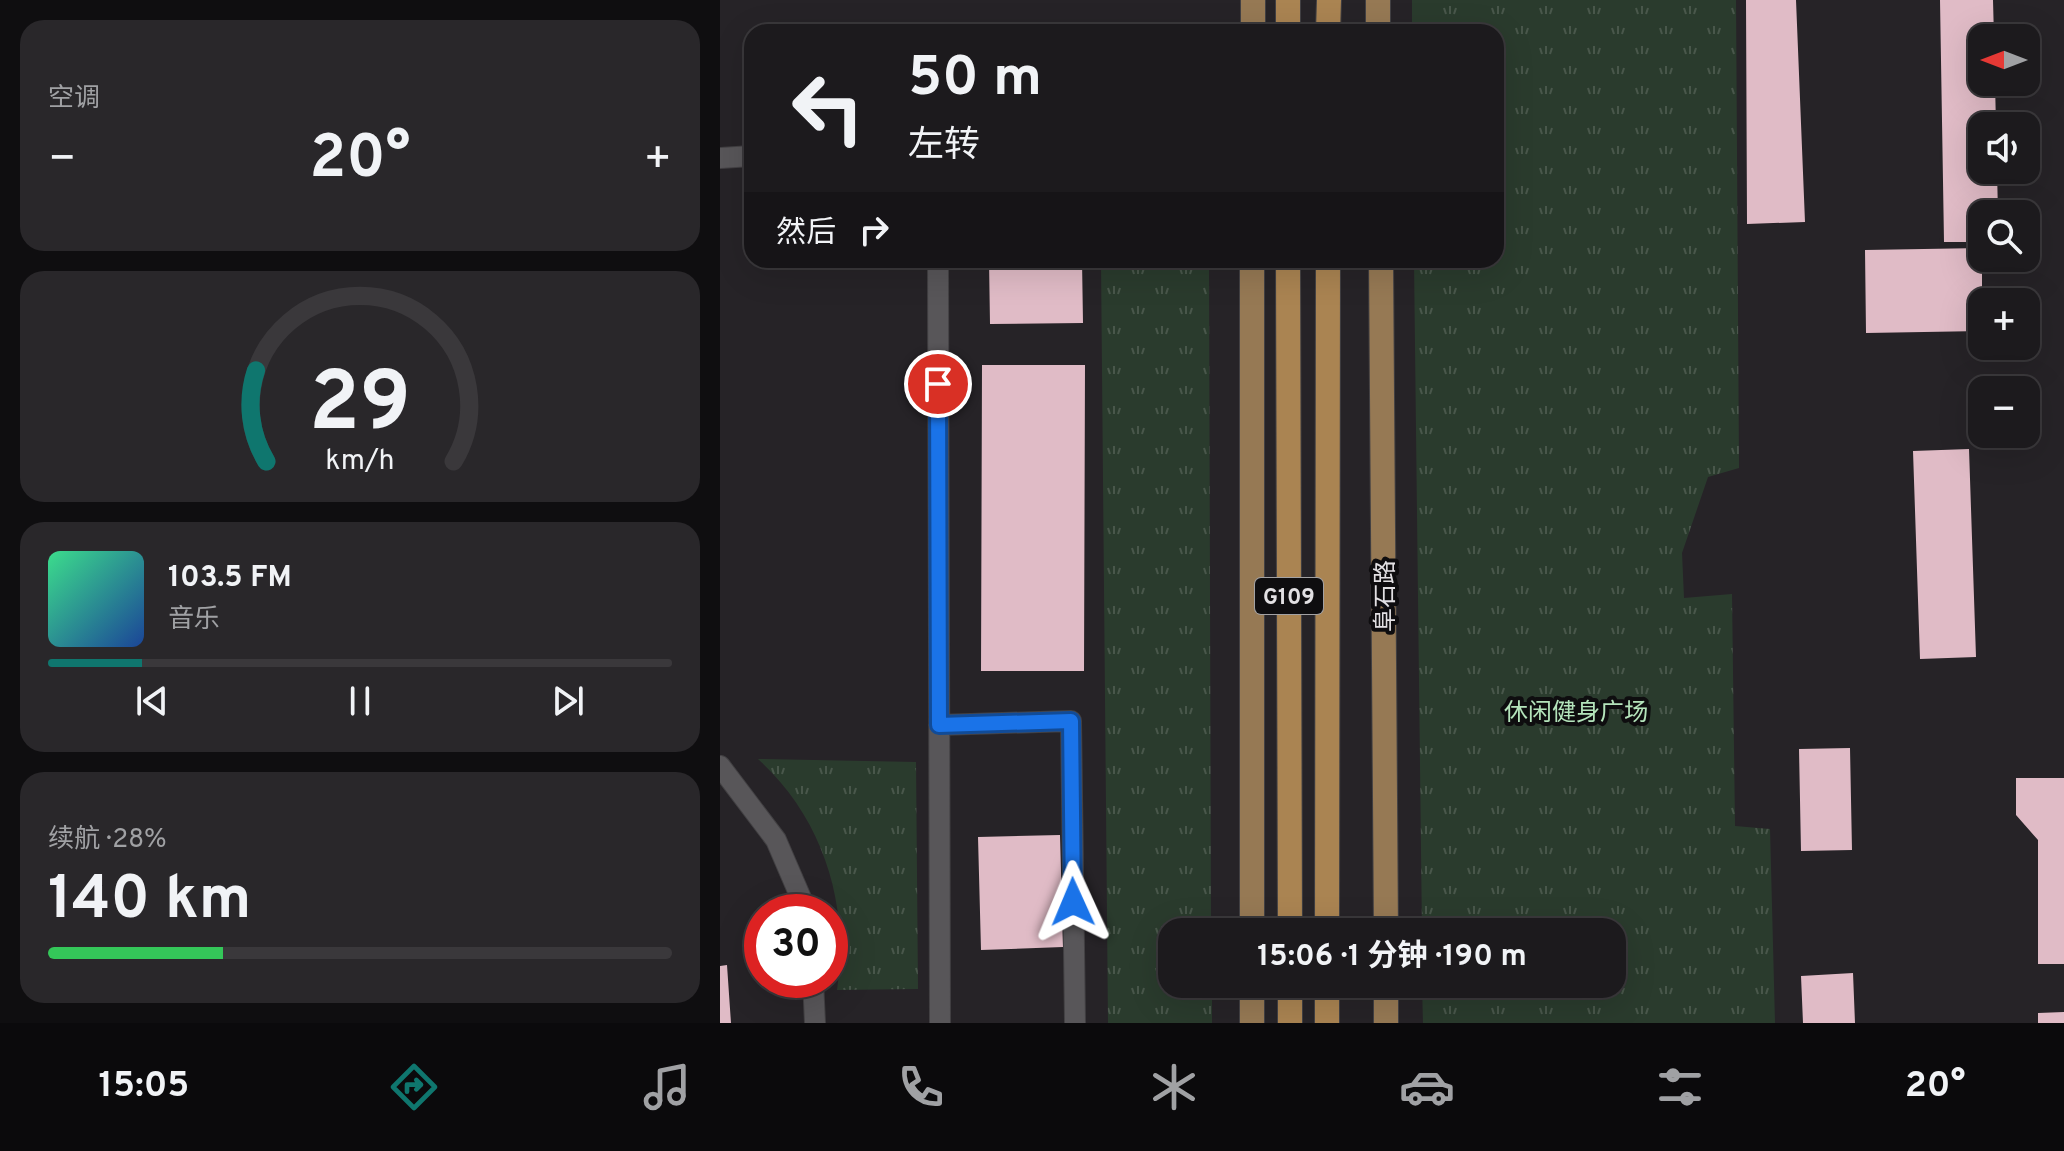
<!DOCTYPE html>
<html lang="zh">
<meta charset="utf-8">
<style>
:root{--surface:#1c1a1d;--page:#29272a;--text:#f1f3f6;--muted:#a0a1a4;--line:#3a383b;--accent:#0f766e}
body{margin:0;font-family:Overpass,"Noto Sans SC",sans-serif;background:var(--page);color:var(--text);height:100vh;display:flex;flex-direction:column;font-size:30px;white-space:nowrap}
*{box-sizing:border-box;margin:0}
p{font-size:26px;color:var(--muted)}
.icon{flex:none;width:44px;height:44px;fill:none;stroke:currentColor;stroke-width:2;stroke-linecap:round;stroke-linejoin:round}
.map{position:relative;flex:1;overflow:hidden}
.panel{display:flex;flex-direction:column;gap:20px;padding:20px;background:#0f0e10;width:720px}
.panel>*{flex:none}
.guide{position:absolute;left:24px;top:24px;width:760px;height:244px;border-radius:24px;box-shadow:0 8px 32px #0002,0 0 0 2px var(--line);background:#1c1a1d;color:var(--text);overflow:hidden}
.needle{width:52px;rotate:270deg}
.fabs{position:absolute;left:1248px;top:24px;display:grid;gap:16px}
.fabs a{display:grid;place-items:center;width:72px;height:72px;border-radius:16px;background:var(--surface);box-shadow:0 8px 32px #0002,0 0 0 2px var(--line);font-size:40px}
.speed{position:absolute;left:24px;top:894px;display:flex;gap:16px;font-size:40px;font-weight:700;text-align:center}
.speed>*{display:grid;place-content:center;width:104px;height:104px;border-radius:50%;background:var(--surface);box-shadow:0 8px 32px #0002,0 0 0 2px var(--line);line-height:1}
.speed .limit{border:12px solid #d22;background:#fff;color:#111}
.pin{position:absolute;display:grid;place-items:center;width:68px;height:68px;color:#fff;margin:-34px;border:4px solid #fff;border-radius:50%;box-shadow:0 2px 8px #0007}
.me{position:absolute;width:88px;margin:-44px;rotate:359deg;stroke-linejoin:round;filter:drop-shadow(0 0 6px #0008)}
.turn{display:flex;align-items:center;gap:28px;height:168px;padding:0 32px;font-size:36px}
.turn .icon{width:104px;height:104px;stroke-width:2.5}
.turn b{display:block;font-size:56px;line-height:68px}
.then{display:flex;align-items:center;height:76px;padding:0 32px;background:#0003;gap:16px;font-size:30px}
.big{font-size:60px;font-weight:700;line-height:1.1}
.panel .card{flex:1;display:flex;flex-direction:column;justify-content:center;gap:12px;min-width:0;padding:0 28px;border-radius:24px;background:var(--page)}
.panel .dial{align-items:center;gap:0}
.dial svg{height:208px;overflow:visible;fill:none;stroke:var(--line);stroke-width:7;stroke-linecap:round;text-anchor:middle}
.dial text{fill:var(--text);stroke:none}
.song{display:flex;align-items:center;gap:24px}
.cover{width:96px;height:96px;border-radius:12px;background:linear-gradient(135deg,hsl(150 70% 55%),hsl(220 70% 35%))}
.played{height:8px;border-radius:4px;background:linear-gradient(90deg,var(--accent) 15%,var(--line) 15%)}
.keys{display:flex;justify-content:space-around;direction:ltr}
.heat{display:flex;justify-content:space-between;align-items:center;font-size:44px;direction:ltr}
.charge{height:12px;border-radius:6px;background:linear-gradient(90deg,#34c759 28%,var(--line) 0)}
.trip{position:absolute;left:438px;top:918px;width:468px;height:80px;border-radius:24px;background:var(--surface);box-shadow:0 8px 32px #0002,0 0 0 2px var(--line);font-weight:700;line-height:80px;text-align:center}
.tabs{display:flex;height:128px;justify-content:space-around;align-items:center;background:#0b0a0c;color:var(--muted)}
.tabs .icon{width:56px;height:56px}
.tabs .selected{color:var(--accent)}
.tabs b{font-size:36px;color:var(--text)}
main{display:flex;flex:1;min-height:0}
.map>svg:first-child{display:block}
</style>
<main>
<section class="panel">
<div class="card"><p>空调</p>
<div class="heat"><a>−</a><b class="big">20°</b><a>+</a></div>
</div>
<div class="card dial"><svg viewBox="0 0 100 80">
<path d="M14 69A42 42 0 1 1 86 69"/>
<path d="M14 69A42 42 0 0 1 10 34" stroke="#0f766e"/>
<text x="50" y="56" font-size="32" font-weight="700">29</text>
<text x="50" y="72" font-size="11">km/h</text>
</svg></div>
<div class="card">
<div class="song"><i class="cover"></i><div><b>103.5 FM</b><p>音乐</p></div></div>
<div class="played"></div>
<div class="keys"><svg class="icon" aria-label="previous" viewBox="0 0 24 24"><path d="M18 5L8 12l10 7zM5 5v14"/></svg><svg class="icon" aria-label="pause" viewBox="0 0 24 24"><path d="M8 5v14M16 5v14"/></svg><svg class="icon" aria-label="next" viewBox="0 0 24 24"><path d="M6 5l10 7-10 7zM19 5v14"/></svg></div>
</div>
<div class="card"><p>续航 · 28%</p><b class="big">140 km</b><div class="charge"></div></div>
</section>
<div class="map">
<svg width="1344" height="1023" viewBox="0 0 1344 1023">
<defs>
<pattern id="park-tufts" width="24" height="20" patternUnits="userSpaceOnUse" patternTransform="scale(2)"><rect width="24" height="20" fill="#2a3b2d"/><path d="M3 7l-1-3M5 7V3M7 7l1-3M15 17l-1-3M17 17v-4M19 17l1-3" fill="none" stroke="#49574b"/></pattern>
</defs>
<rect width="100%" height="100%" fill="#262327"/>
<path fill="url(#park-tufts)" d="M692,0H1016L1019,468L988,477L962,553L964,598L1012,594L1015,826L1050,829L1055,1023H703L702,984H892V932H702L694,260H776V32H692Z
M381,260H489L491,932H452V984H492V1023H388Z
M38,759L196,762L198,989L117,990C130,904 103,818 38,759Z"/>
<path fill="#e0bbc6" d="M1026,0H1076L1085,222L1027,224Z
M1220,0H1273L1274,38H1262V82H1275L1276,126H1262V170H1277L1278,214H1262V242H1224Z
M1262,248V331L1146,333L1145,250Z
M269,260H362L363,323L270,324Z
M262,365H365L364,671H261Z
M1249,449L1256,657L1200,659L1193,451Z
M1130,748L1132,850L1081,851L1079,749Z
M1296,778H1344V964H1318V840L1296,815Z
M340,835L343,947L261,950L258,837Z
M7,965L11,1023H0V966Z
M1133,973L1135,1023H1083L1081,976Z
M1344,1012V1023H1318V1013Z"/>
<g fill="none" stroke-linecap="round" stroke-linejoin="round">
<g stroke="#424043" stroke-width="22">
<path id="minor" d="M0,158L32,156
M218,260L220,1023
M219,725L351,721L355,1023
M0,766L56,840L87,912
M93,980L95,1023"/>
</g>
<g stroke="#424043" stroke-width="26">
<path id="primary" d="M533,32V0
M658,32V0
M661,260L666,932
M532,932V260
M666,984V1023
M532,1023V984"/>
</g>
<g stroke="#424043" stroke-width="26">
<path id="trunk" d="M568,0V32
M608,32L609,0
M568,260L570,932
M607,932L608,260
M570,984V1023
M607,1023V984"/>
</g>
<use href="#minor" stroke="#585659" stroke-width="20"/>
<use href="#primary" stroke="#967954" stroke-width="24"/>
<use href="#trunk" stroke="#aa8452" stroke-width="24"/>
</g>
<g fill="none" stroke-linecap="round" stroke-linejoin="round">
<g stroke="#114b97" stroke-width="20">
<path id="route" d="M218,384L219,725L351,721L353,902"/>
</g>
<use href="#route" stroke="#1a73e8" stroke-width="14"/>
</g>
<g text-anchor="middle" stroke-width="8" stroke-linejoin="round" paint-order="stroke">
<rect fill="#0e0d0f" stroke="#a2a1a3" stroke-width="2" x="535" y="578" width="68" height="36" rx="6"/>
<g font-size="22" font-weight="bold" fill="#e2e0e3">
<text x="569" y="604">G109</text>
</g>
<g font-size="24" fill="#e2e0e3" stroke="#0e0d0f">
<text transform="translate(665 596) rotate(-90)" y="8">阜石路</text>
</g>
<g font-size="24" fill="#b4e4bb" stroke="#0e0d0f">
<text x="856" y="720">休闲健身广场</text>
</g>
</g>
</svg>
<div class="fabs">
<a><svg class="needle" viewBox="-14 -14 28 28"><path d="M0-13l5 13h-10z" fill="#e53935"/><path d="M0 13l5-13h-10z" fill="#a0a1a4"/></svg></a>
<a><svg class="icon" aria-label="sound" viewBox="0 0 24 24"><path d="M4 9h4l5-4v14l-5-4H4zM17 9q2 3 0 6"/></svg></a>
<a><svg class="icon" aria-label="search" viewBox="0 0 24 24"><circle cx="10" cy="10" r="6"/><path d="M15 15l6 6"/></svg></a>
<a>+</a>
<a>−</a>
</div>
<div class="speed"><div class="limit">30</div></div>
<div class="pin" style="left:218px;top:384px;background:#d93025"><svg class="icon" aria-label="arrive" viewBox="0 0 24 24"><path d="M6 21V4h12l-3 4 3 4H6"/></svg></div>
<svg class="me" style="left:353px;top:902px" viewBox="-20 -20 40 40"><path d="M0-17L14 15 0 8-14 15z" fill="#1a73e8" stroke="#fff" stroke-width="4"/></svg>
<div class="trip">15:06 · 1 分钟 · 190 m</div>
<div class="guide">
<div class="turn"><svg class="icon" aria-label="left" viewBox="0 0 24 24"><path d="M17 20v-9H6M10 6l-5 5 5 5"/></svg><div><b>50 m</b>左转</div></div>
<div class="then">然后<svg class="icon" aria-label="right" viewBox="0 0 24 24"><path d="M7 20v-9h11M14 6l5 5-5 5"/></svg></div>
</div>
</div>
</main>
<nav class="tabs">
<b>15:05</b>
<svg class="icon selected" aria-label="directions" viewBox="0 0 24 24"><path d="M12 3l9 9-9 9-9-9zM9 14v-3h6M13 9l2 2-2 2"/></svg>
<svg class="icon" aria-label="music" viewBox="0 0 24 24"><path d="M9 18V5l10-2v13"/><circle cx="6" cy="18" r="3"/><circle cx="16" cy="16" r="3"/></svg>
<svg class="icon" aria-label="phone" viewBox="0 0 24 24"><path d="M5 4h4l2 5-3 2q2 4 5 5l2-3 5 2v4C11 20 4 13 5 4z"/></svg>
<svg class="icon" aria-label="climate" viewBox="0 0 24 24"><path d="M12 3v18M4 7l16 10M4 17L20 7"/></svg>
<svg class="icon" aria-label="car" viewBox="0 0 24 24"><path d="M5 17H2v-5l4-1 3-4h7l3 4 3 1v5h-3M9 17h6M6 11h13"/><circle cx="7" cy="17" r="2"/><circle cx="17" cy="17" r="2"/></svg>
<svg class="icon" aria-label="filters" viewBox="0 0 24 24"><path d="M4 7h16M4 17h16"/><circle cx="9" cy="7" r="2"/><circle cx="15" cy="17" r="2"/></svg>
<b>20°</b>
</nav>
